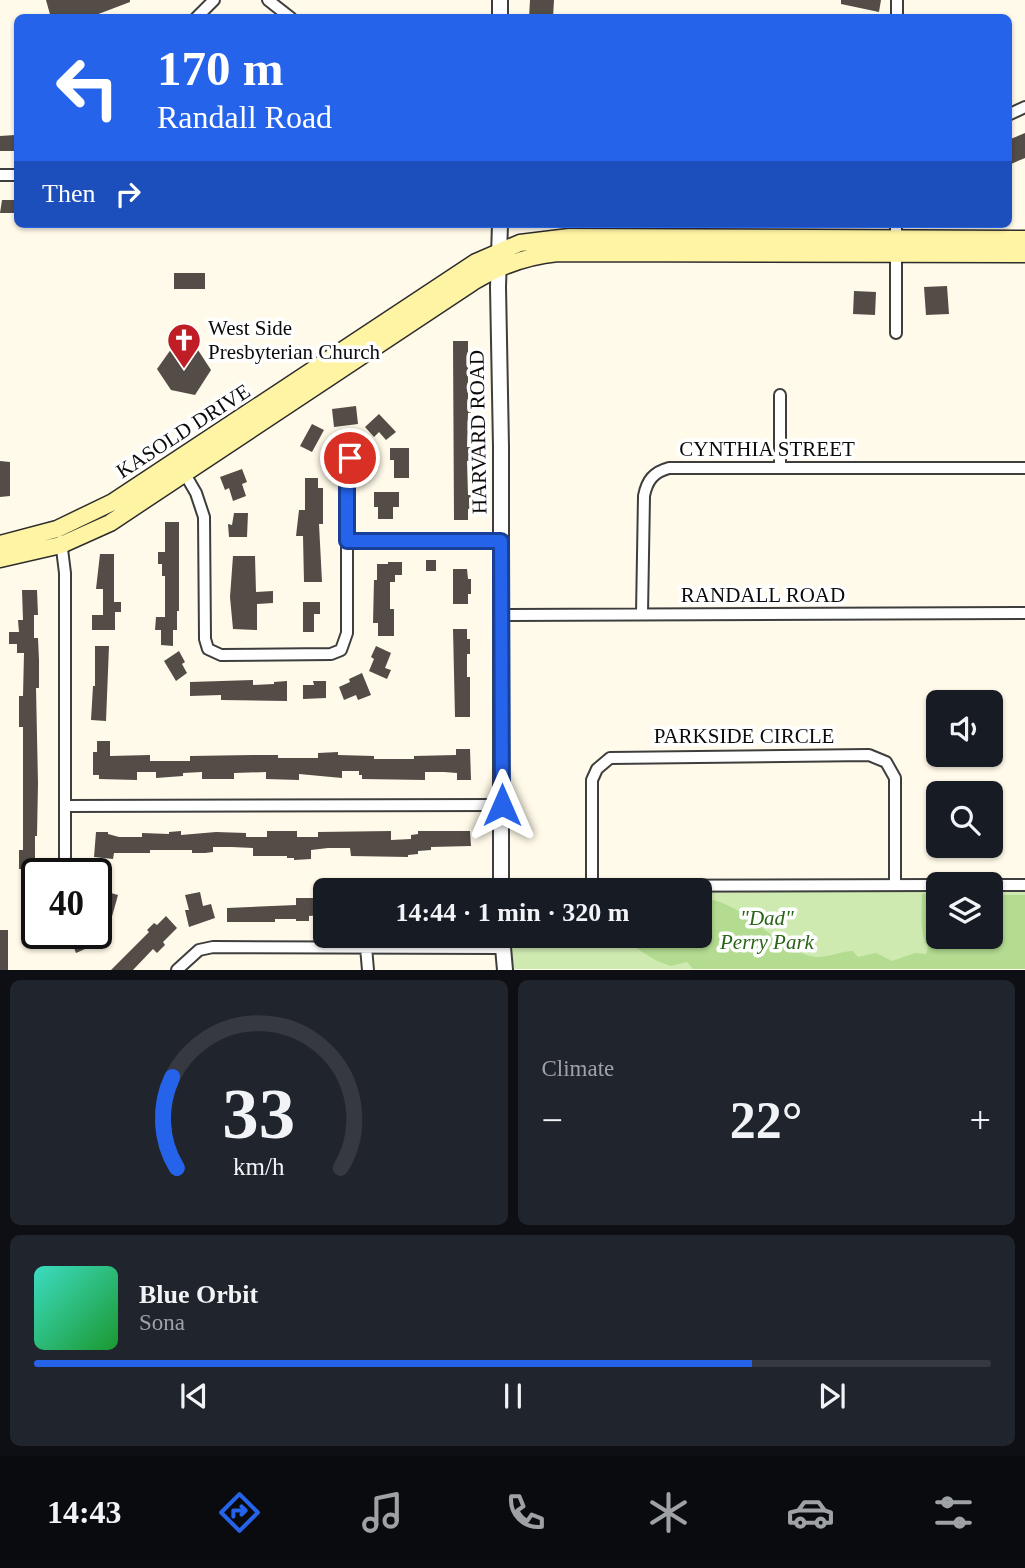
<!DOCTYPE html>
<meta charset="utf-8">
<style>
:root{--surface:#171b24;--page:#20242c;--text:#f1f3f6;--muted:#9ea1a6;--line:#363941;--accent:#2563eb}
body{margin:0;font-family:"Times New Roman",serif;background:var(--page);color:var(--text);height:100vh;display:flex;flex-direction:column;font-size:26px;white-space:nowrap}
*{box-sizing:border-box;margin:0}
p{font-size:23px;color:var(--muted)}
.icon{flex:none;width:38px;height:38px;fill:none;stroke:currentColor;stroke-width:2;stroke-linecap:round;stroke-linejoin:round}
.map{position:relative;height:970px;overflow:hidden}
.drawer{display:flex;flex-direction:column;gap:10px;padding:10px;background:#0d0f14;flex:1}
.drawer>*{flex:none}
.guide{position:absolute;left:14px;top:14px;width:998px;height:214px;border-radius:10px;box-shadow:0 2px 5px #0004;background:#2563eb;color:#fff;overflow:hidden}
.tools{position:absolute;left:926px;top:690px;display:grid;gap:14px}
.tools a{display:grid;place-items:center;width:77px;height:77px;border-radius:10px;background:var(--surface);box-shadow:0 2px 5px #0004;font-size:35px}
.speed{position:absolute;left:21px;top:858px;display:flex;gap:14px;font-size:35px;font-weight:700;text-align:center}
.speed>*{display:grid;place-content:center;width:91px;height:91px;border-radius:50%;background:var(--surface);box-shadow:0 2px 5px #0004;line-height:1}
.speed .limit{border:4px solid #111;border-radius:10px;background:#fff;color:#111}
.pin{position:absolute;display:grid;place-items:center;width:60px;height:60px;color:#fff;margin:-30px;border:4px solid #fff;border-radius:50%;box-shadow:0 2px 7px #0007}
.me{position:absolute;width:77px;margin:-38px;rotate:0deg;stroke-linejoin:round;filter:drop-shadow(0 0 5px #0008)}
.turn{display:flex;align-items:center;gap:24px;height:147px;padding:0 28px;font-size:32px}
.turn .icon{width:91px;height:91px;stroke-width:2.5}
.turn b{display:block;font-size:49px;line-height:60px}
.then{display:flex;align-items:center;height:66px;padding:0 28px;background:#0003;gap:14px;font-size:26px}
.big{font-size:52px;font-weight:700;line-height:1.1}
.drawer .widget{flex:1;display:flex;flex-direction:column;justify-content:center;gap:10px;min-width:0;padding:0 24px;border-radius:10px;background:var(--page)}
.drawer .dial{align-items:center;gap:0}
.dial svg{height:182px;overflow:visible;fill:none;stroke:var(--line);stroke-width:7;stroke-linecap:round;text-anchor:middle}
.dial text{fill:var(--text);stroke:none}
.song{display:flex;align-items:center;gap:21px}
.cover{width:84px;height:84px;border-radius:10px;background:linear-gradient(135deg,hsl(170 70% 55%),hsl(130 70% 35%))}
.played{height:7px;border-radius:4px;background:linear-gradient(90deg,var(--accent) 75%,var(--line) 75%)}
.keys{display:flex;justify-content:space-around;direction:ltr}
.heat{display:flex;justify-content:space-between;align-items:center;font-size:38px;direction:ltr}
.drawer .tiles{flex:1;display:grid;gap:10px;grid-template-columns:1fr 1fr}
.widget:last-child{grid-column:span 2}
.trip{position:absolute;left:313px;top:878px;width:399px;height:70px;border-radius:10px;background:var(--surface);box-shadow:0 2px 5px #0004;font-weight:700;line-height:70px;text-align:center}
.tabs{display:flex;height:112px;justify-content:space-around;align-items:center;background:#090b0e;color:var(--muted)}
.tabs .icon{width:49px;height:49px}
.tabs .on{color:var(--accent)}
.tabs b{font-size:32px;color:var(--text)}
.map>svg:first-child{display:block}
</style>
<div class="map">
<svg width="1025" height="970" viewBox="0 0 1025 970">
<rect width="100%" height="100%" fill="#fffae9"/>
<path fill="#cfeab1" d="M700,891H938V936H990L991,891H1025V969H512L508,936H700Z"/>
<path fill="#b3dc90" d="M922,894H938V936H990L991,895H1025V969H693L687,962L671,966L657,961L621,939L622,936H700V898C748,901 773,950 815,957C826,958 841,951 853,951L858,957L876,953L892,961L915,953L926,954L928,947C919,934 922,910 922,894Z"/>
<path fill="#544c47" d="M46,0H130V2L88,18H51Z
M530,0H554L553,18H529Z
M841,0H881L879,12L841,4Z
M1025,133V158L1011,164L1008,156V140Z
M15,135V151H0V136Z
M2,200H14V213H0Z
M174,273H205V289H174Z
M947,286L949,314L926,315L924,287Z
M854,291L876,292L875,315L853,314Z
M453,341H468V351H471V366H468V399H471V413H468L467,447H471V461H467L468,495H471V509H468V520H454Z
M174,345L198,350L211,370L195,395L171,390L157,369Z
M356,406L358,424L334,427L332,409Z
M379,414L396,432L386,440L379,432L374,437L365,427Z
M312,424L324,430L312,452L300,446Z
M390,448H409V478H394V460H390Z
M0,461L10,462V496L0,497Z
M242,469L247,482L242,484L246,496L233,501L229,488L225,490L220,477Z
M305,478H318V488H323V524H319L322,582H304L303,536H296L299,510H305Z
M374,492H399V507H393V519H378V507H374Z
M234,513H248L247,537H229L228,524L232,525Z
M165,522H179V611H177V630H173V646L161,645V630H155L156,617H165V576H162V564H158V552H165Z
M100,554H114V602H121V612H115V630H92V615H103V589H96Z
M233,556H255L256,592L273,591V603L257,604V630L233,629L230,597Z
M426,560H436V571H426Z
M388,562H402V575H395V582H390V609H394V636H378V623H373L374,580H377V564H388Z
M453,569H467L468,579H471V594H468V604H453Z
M22,590H37L38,615H34V638H38L39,660V688H36L38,783L37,836H35V864H38L37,877L25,878V869H19V850H23V727H19V696H23L24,653H17V644H9V632H19L18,620H23Z
M303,602H320V614H314V632H303Z
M453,629H467V639H470V654H467V677H470V717H455Z
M95,646H109L106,721L91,720L93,686H95Z
M376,646L391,653L385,668L391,670L387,679L369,671L374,659L371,657Z
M179,651L185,662L182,664L187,673L176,681L164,661Z
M362,673L371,695L358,700L356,695L344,700L339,687L350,682L349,679Z
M253,680V685L274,684V682L287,681V701L221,700V695L190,696V682Z
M313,681H326V698L303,699V685H314Z
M97,741H110V756L150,755V761H190V756L253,755H278V758H318V753L338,752V755L374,756V759H414V756L456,755V749H470L471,780H457V773L444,772H425V780L362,779V775H359V771H342V778L299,774V780L266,779V772L234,773V779H202V772L183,773V776L156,778V772H137V780L99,779V775H93V752H97Z
M181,831V835L216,832L246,833V837H267V831H297V837H318V832L391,831V840L411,839V835L418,834V831H470L471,846L431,847V850L418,851V854L408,855V857L351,856L350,848H328L311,850V859L294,860V858H287V856H253V848L232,847H213V852L205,853H192V850H150V853H114L113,859L94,857L96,832H108V834L119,837H142V833L169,834V832Z
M104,891L118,895L111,920L98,916Z
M200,892L203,906L211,904L215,918L189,927L185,910H189L185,895Z
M296,898H322V915L309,916V921H296V919H275V922H227V908L296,905Z
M166,916L177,928L163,942L165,945L157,953L153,949L133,970H111L149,932L147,930L154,923L157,925Z
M0,930H8V970H0Z
M87,933H97L101,942L76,953L71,940Z"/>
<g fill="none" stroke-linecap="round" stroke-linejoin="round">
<g stroke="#3e3e3e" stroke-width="14">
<path id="minor" d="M268,0L291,18
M196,18L214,0
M897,18V0
M1008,115L1025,107
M0,175H18
M896,333V224
M780,468V395
M182,469L196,493L204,517L205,639L208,649L221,655L331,654L341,650L347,633V482L350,458
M61,541L65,573V873
M347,541H501
M642,614L644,496C647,480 654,472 669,468H1025
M501,615L1025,613
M65,806L502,805
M990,885H1025
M501,886L938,885
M592,886V780L597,769L610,758L869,755L886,762L895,778V885
M366,947L368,970
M177,970L199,950L213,947L502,948"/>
</g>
<g stroke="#3e3e3e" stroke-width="18">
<path id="tertiary" d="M500,18V0
M500,224L498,287L501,447V891
M502,936L505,970"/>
</g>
<g stroke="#2d2d2d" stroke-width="19">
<path id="secondary" d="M0,544L57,529L113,502L476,262L520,243L569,237L1025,239
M0,559L61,545L110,523L473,282C499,266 527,256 558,253L1025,254"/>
</g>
<use href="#minor" stroke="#fff" stroke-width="10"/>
<use href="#tertiary" stroke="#fff" stroke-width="14"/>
<use href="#secondary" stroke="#fff4a4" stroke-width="16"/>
</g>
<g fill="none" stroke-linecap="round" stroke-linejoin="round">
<g stroke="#184099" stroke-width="18">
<path id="route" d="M350,458L347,482V541H501L502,805"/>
</g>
<use href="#route" stroke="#2563eb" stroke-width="12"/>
</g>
<defs>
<g id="church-pin" transform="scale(1.75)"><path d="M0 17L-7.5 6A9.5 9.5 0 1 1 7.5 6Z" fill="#c01e27" stroke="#fff"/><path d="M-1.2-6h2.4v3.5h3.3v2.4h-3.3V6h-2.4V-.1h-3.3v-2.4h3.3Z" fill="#fff"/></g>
</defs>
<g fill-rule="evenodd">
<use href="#church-pin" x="184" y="340"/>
</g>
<g text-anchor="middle" stroke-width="7" stroke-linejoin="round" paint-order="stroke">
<g font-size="21" fill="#0b0b0b" stroke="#fff" text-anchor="start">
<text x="208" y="335">West Side<tspan x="208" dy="24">Presbyterian Church</tspan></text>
</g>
<g font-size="21" fill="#0b0b0b" stroke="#fff">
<text transform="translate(183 431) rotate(-33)" y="7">KASOLD DRIVE</text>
<text transform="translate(478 432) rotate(-91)" y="7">HARVARD ROAD</text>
<text x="767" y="456">CYNTHIA STREET</text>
<text x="763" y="602">RANDALL ROAD</text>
<text x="744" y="743">PARKSIDE CIRCLE</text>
</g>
<g font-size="21" font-style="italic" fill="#2a6419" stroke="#fff">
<text x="767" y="925">"Dad"<tspan x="767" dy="24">Perry Park</tspan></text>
</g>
</g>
</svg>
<div class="tools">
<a><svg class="icon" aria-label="sound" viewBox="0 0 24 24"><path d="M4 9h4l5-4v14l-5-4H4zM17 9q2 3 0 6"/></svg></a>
<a><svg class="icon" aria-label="search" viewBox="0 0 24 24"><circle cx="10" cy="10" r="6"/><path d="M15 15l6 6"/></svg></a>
<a><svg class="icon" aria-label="layers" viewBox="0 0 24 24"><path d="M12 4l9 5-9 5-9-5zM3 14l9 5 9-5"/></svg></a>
</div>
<div class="speed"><div class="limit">40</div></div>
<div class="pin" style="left:350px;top:458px;background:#d93025"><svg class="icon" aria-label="arrive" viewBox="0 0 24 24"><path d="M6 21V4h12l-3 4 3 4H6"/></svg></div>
<svg class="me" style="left:502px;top:805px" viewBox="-20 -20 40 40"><path d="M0-17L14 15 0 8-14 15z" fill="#2563eb" stroke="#fff" stroke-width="4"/></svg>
<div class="trip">14:44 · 1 min · 320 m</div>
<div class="guide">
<div class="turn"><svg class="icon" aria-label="left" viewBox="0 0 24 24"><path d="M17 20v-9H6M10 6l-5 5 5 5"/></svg><div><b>170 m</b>Randall Road</div></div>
<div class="then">Then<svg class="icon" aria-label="right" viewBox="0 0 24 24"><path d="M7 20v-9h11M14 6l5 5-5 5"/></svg></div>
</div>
</div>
<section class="drawer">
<div class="tiles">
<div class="widget dial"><svg viewBox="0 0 100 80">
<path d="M14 69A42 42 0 1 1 86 69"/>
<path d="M14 69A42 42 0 0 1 12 29" stroke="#2563eb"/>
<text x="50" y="56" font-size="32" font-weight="700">33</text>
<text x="50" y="72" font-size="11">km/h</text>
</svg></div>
<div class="widget"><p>Climate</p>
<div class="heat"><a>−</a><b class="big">22°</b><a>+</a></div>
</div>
<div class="widget">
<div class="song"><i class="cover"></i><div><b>Blue Orbit</b><p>Sona</p></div></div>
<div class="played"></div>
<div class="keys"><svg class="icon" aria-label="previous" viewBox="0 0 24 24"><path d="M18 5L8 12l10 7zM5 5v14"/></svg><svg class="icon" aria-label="pause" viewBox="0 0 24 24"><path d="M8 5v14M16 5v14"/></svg><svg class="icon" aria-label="next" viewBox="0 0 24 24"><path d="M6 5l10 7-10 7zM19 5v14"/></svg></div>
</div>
</div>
</section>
<nav class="tabs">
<b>14:43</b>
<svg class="icon on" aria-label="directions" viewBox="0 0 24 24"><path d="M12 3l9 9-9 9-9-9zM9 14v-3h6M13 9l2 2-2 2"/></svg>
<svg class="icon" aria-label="music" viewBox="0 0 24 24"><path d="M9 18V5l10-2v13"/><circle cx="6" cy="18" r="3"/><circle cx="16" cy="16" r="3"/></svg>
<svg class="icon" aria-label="phone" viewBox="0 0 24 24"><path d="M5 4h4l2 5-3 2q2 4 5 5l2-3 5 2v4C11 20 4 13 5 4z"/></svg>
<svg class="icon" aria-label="climate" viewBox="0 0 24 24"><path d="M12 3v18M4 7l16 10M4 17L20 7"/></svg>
<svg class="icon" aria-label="car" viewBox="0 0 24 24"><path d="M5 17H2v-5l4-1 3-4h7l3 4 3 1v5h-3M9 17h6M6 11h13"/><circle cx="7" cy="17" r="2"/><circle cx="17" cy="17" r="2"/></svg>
<svg class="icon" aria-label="filters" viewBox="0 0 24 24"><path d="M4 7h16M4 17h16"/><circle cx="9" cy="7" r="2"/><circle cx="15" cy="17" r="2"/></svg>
</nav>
